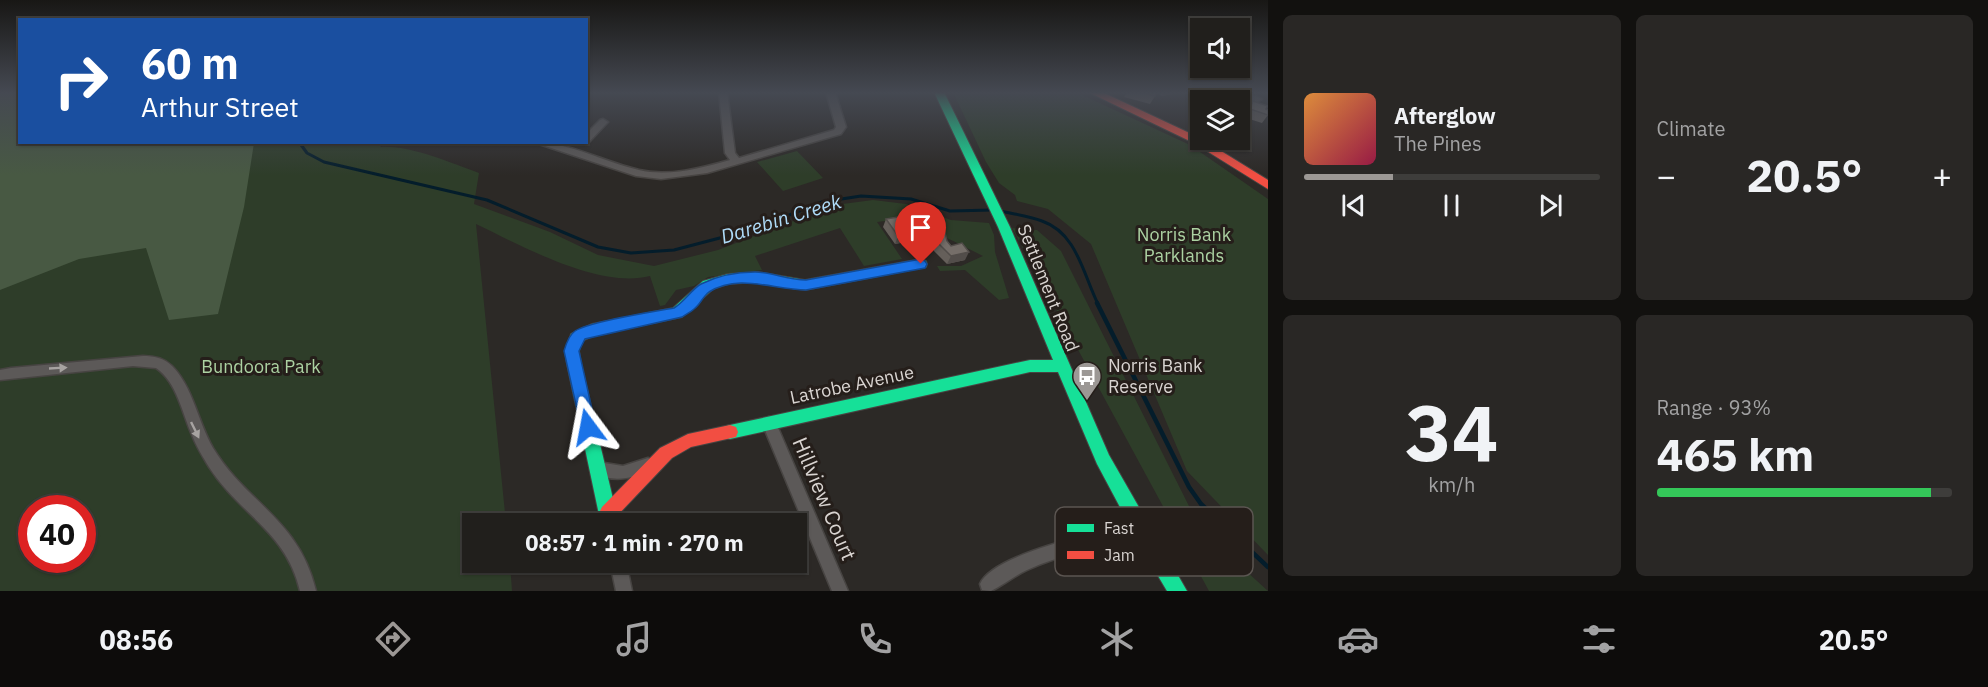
<!DOCTYPE html>
<meta charset="utf-8">
<style>
:root{--surface:#211f1c;--page:#292725;--text:#f1f3f6;--muted:#a2a2a3;--line:#3e3d3b;--accent:#9c9895}
body{margin:0;font-family:"IBM Plex Sans",sans-serif;background:var(--page);color:var(--text);height:100vh;display:flex;flex-direction:column;font-size:22px;white-space:nowrap}
*{box-sizing:border-box;margin:0}
p{font-size:20px;color:var(--muted)}
.icon{flex:none;width:33px;height:33px;fill:none;stroke:currentColor;stroke-width:2;stroke-linecap:round;stroke-linejoin:round}
.map{position:relative;flex:1;overflow:hidden}
.sheet{display:flex;flex-direction:column;gap:15px;padding:15px;background:#12110f;width:720px}
.sheet>*{flex:none}
.hud{position:absolute;left:18px;top:18px;width:570px;height:126px;border-radius:0px;box-shadow:0 2px 4px #0004,0 0 0 2px var(--line);background:#1a4fa0;color:#fff;overflow:hidden}
.controls{position:absolute;left:1190px;top:18px;display:grid;gap:12px}
.controls a{display:grid;place-items:center;width:60px;height:60px;border-radius:0px;background:var(--surface);box-shadow:0 2px 4px #0004,0 0 0 2px var(--line);font-size:30px}
.speed{position:absolute;left:18px;top:495px;display:flex;gap:12px;font-size:30px;font-weight:700;text-align:center}
.speed>*{display:grid;place-content:center;width:78px;height:78px;border-radius:50%;background:var(--surface);box-shadow:0 2px 4px #0004,0 0 0 2px var(--line);line-height:1}
.speed .limit{border:9px solid #d22;background:#fff;color:#111}
.pin{position:absolute;display:grid;place-items:center;width:51px;height:51px;color:#fff;margin:-62px -26px;border-radius:50% 50% 50% 0;rotate:-45deg;box-shadow:0 0 6px #0007}
.pin .icon{rotate:45deg}
.me{position:absolute;width:66px;margin:-33px;rotate:347deg;stroke-linejoin:round;filter:drop-shadow(0 0 4px #0008)}
.turn{display:flex;align-items:center;gap:21px;height:126px;padding:0 24px;font-size:27px}
.turn .icon{width:78px;height:78px;stroke-width:2.5}
.turn b{display:block;font-size:42px;line-height:51px}
.big{font-size:45px;font-weight:700;line-height:1.1}
.sheet .widget{flex:1;display:flex;flex-direction:column;justify-content:center;gap:9px;min-width:0;padding:0 21px;border-radius:9px;background:var(--page)}
.sheet .dial{align-items:center;gap:0}
.dial b{font-size:78px;line-height:1}
.song{display:flex;align-items:center;gap:18px}
.cover{width:72px;height:72px;border-radius:9px;background:linear-gradient(135deg,hsl(30 70% 55%),hsl(340 70% 35%))}
.played{height:6px;border-radius:3px;background:linear-gradient(90deg,var(--accent) 30%,var(--line) 30%)}
.keys{display:flex;justify-content:space-around;direction:ltr}
.heat{display:flex;justify-content:space-between;align-items:center;font-size:33px;direction:ltr}
.charge{height:9px;border-radius:4px;background:linear-gradient(90deg,#34c759 93%,var(--line) 0)}
.sheet .tiles{flex:1;display:grid;gap:15px;grid-template-columns:repeat(2,1fr)}
.trip{position:absolute;left:462px;top:513px;width:345px;height:60px;border-radius:0px;background:var(--surface);box-shadow:0 2px 4px #0004,0 0 0 2px var(--line);font-weight:700;line-height:60px;text-align:center}
.dock{display:flex;height:96px;justify-content:space-around;align-items:center;background:#0d0c0b;color:var(--muted)}
.dock .icon{width:42px;height:42px}
.dock .selected{color:var(--accent)}
.dock b{font-size:27px;color:var(--text)}
main{display:flex;flex:1;min-height:0}
.map>svg:first-child{display:block}
</style>
<main>
<div class="map">
<svg width="1268" height="591" viewBox="0 0 1268 591">
<rect width="100%" height="100%" fill="#2c2926"/>
<path fill="#2e3d29" fill-rule="evenodd" d="M0,92H19L20,142H378L381,147C410,145 451,163 479,173L474,204L550,232L598,255L654,266L718,250L835,205L873,200L906,204L951,220L989,223L994,235L995,252L1009,298L999,300L965,270L940,271L937,266H961L983,256C951,241 913,216 877,222L902,259L864,266L840,228L755,256L762,270L708,277L694,286L676,290L665,305L660,306L650,276C599,289 522,246 476,224L506,523L472,524V562L510,563L512,591H0ZM32,508H82V560H32Z
M953,92H1076L1190,145L1268,199V555L1187,471L1091,244L1048,209L1017,201L1015,195L999,183L986,162Z
M797,151L823,178L783,191L757,162Z
M1012,228L1037,230L1061,251L1201,530L1268,591H1209Z"/>
<path fill="#485943" d="M0,92H19L20,142L254,143L244,207L218,314L169,320L146,248L79,259L0,290Z"/>
<g fill="none" stroke-linecap="round" stroke-linejoin="round">
<path stroke="#041d2b" stroke-width="3" d="M299,142L307,153L324,162L487,200L598,247L631,253L674,250L754,229L822,202L861,196L911,199L950,211L993,210
M1000,211C1014,214 1029,216 1042,221C1077,233 1083,274 1098,304"/>
<path stroke="#041d2b" stroke-width="4.5" d="M1097,303L1189,487L1201,504L1268,567"/>
<g stroke="#474442" stroke-width="3">
<path id="street" d="M719,92H727L735,153L739,158L834,130L836,127L826,92H835L846,127L841,134L707,173L661,179L636,176L533,142C569,142 604,162 639,170C668,177 702,168 730,160L725,153Z
M1233,92H1246L1262,99L1257,102Z
M603,119L608,122L606,124L589,142H584H586V134L600,120Z
M143,356C154,356 164,358 172,366C193,387 198,422 213,448C247,504 299,519 316,591H300C287,532 239,514 209,467C203,457 196,446 192,435C182,413 177,382 156,368L133,366L0,380V370L11,368Z
M769,417L774,419L776,423L848,591H832L762,423L764,419Z
M648,458L653,460L655,465L653,470C632,479 615,482 593,474L591,469L593,464L598,462L623,466Z
M1139,523L1145,526L1147,531L1145,536L1139,539C1101,546 1062,554 1027,570C1014,576 1003,585 991,591L982,590L980,584C993,553 1106,530 1139,523Z
M610,562H626L632,591H616Z"/>
</g>
<g stroke="#474442" stroke-width="2">
<path id="fast" d="M934,92H944L1010,227L1109,455L1187,591H1167L1145,554L1097,464L1058,372H1030L730,439L724,437L722,432L724,427L730,425L1030,360H1053L998,227Z
M921,259L926,261L927,264L926,267L805,290L758,282L728,284L713,289L682,317L595,335L582,341L579,351L581,364L619,524H601L567,364L565,351L571,334L592,324L673,308L703,281L728,274L758,272L805,280Z"/>
</g>
<g stroke="#474442" stroke-width="2">
<path id="jam" d="M1088,92H1102L1200,138L1268,180V189L1194,143Z
M730,425L736,427L738,432L736,437L691,447L672,458L614,519L608,521L602,519L599,513L602,507L660,448L688,434Z"/>
</g>
<use href="#street" fill="#5c5958" fill-rule="evenodd"/>
<use href="#fast" fill="#16e098" fill-rule="evenodd"/>
<use href="#jam" fill="#f24e42" fill-rule="evenodd"/>
</g>
<path fill="#655f5a" d="M1127,92H1173L1172,94L1162,96L1157,93L1150,104L1124,97Z
M1201,92H1226L1219,100H1200V102L1198,100L1202,94L1200,93Z
M1236,95L1245,108L1239,116V100H1228L1231,97L1234,98Z
M1253,101L1266,109L1268,115L1262,123L1243,117L1247,109Z
M886,219L911,229L915,220L947,241L965,260L947,264L934,251L933,246L912,243L911,239V241L895,244L883,227Z"/>
<path fill="#524d4a" d="M1164,92H1173L1172,94L1162,96Z
M914,233L911,241L895,244L898,236Z
M969,252L965,260L947,264L951,256Z"/>
<path fill="#756e69" stroke="#524d4a" stroke-width="1.5" d="M1140,92H1157L1155,96Z
M1204,92H1225L1218,99Z
M1236,95L1249,99L1245,108L1241,106L1239,110V100H1229L1231,97L1234,98Z
M1253,101L1268,106L1266,109L1268,110V115L1250,109Z
M898,217L904,226L909,225L914,233L898,236L886,219Z
M915,220L945,233L947,241L951,246L962,243L969,252L951,256L938,243L936,238L915,235Z"/>
<defs><path id="oneway-solid" d="M-6-.8H1V-3.2L6.5 0L1 3.2V.8H-6Z" transform="scale(1.5)"/></defs>
<g fill="#a7a3a1">
<use href="#oneway-solid" transform="translate(58 368) rotate(-3)"/>
<use href="#oneway-solid" transform="translate(195 430) rotate(64)"/>
</g>
<linearGradient id="sky" x2="0" y2="1"><stop stop-color="#181715"/><stop offset="0.53" stop-color="#454952"/><stop offset="1" stop-color="#454952" stop-opacity="0"/></linearGradient>
<rect width="1268" height="175" fill="url(#sky)"/>
<path fill="#1a73e8" stroke="#114b97" stroke-width="1.5" d="M921,259L925,261L927,264L925,268L806,290C774,290 739,273 709,292C703,296 700,305 694,309C691,312 686,314 682,317L585,339L579,351L596,427L594,432L588,434L582,432L564,351C566,344 569,335 575,331C590,321 653,312 674,308C685,301 692,289 701,284C717,276 738,272 755,272C772,272 788,280 806,280Z"/>
<defs>
<g id="bus-pin" transform="scale(1.5)"><path d="M0 17L-7.5 6A9.5 9.5 0 1 1 7.5 6Z" fill="#9c9895" stroke="#251e1a"/><path d="M-5-6H5V4H4V6H2V4H-2V6H-4V4H-5ZM-3.5-4V0h7V-4ZM-3.5 1.2v1.5H-2V1.2ZM2 1.2v1.5H3.5V1.2Z" fill="#fff"/></g>
</defs>
<g fill-rule="evenodd">
<use href="#bus-pin" x="1087" y="376"/>
</g>
<g text-anchor="middle" stroke-width="6" stroke-linejoin="round" paint-order="stroke">
<g font-size="18" fill="#acd2a2" stroke="#251e1a">
<text x="1184" y="241">Norris Bank<tspan x="1184" dy="21">Parklands</tspan></text>
<text x="261" y="373">Bundoora Park</text>
</g>
<g font-size="18" fill="#d9d4d1" stroke="#251e1a">
<text transform="translate(1048 288) rotate(68)" y="6">Settlement Road</text>
<text transform="translate(852 385) rotate(-12)" y="6">Latrobe Avenue</text>
</g>
<g font-size="18" fill="#d9d4d1" stroke="#251e1a" text-anchor="start">
<text x="1108" y="372">Norris Bank<tspan x="1108" dy="21">Reserve</tspan></text>
</g>
<g font-size="20" font-style="italic" fill="#afdbf8" stroke="#251e1a">
<text transform="translate(781 219) rotate(-17)" y="7">Darebin Creek</text>
</g>
<g font-size="21" fill="#d9d4d1" stroke="#251e1a">
<text transform="translate(824 499) rotate(67)" y="7">Hillview Court</text>
</g>
</g>
<rect x="1055" y="507" width="198" height="69" rx="9" fill="#251e1a" stroke="#5b5551" stroke-width="1.5"/>
<rect x="1067" y="524" width="27" height="8" fill="#16e098"/>
<rect x="1067" y="551" width="27" height="8" fill="#f24e42"/>
<g font-size="16" fill="#d9d4d1">
<text x="1104" y="534">Fast</text>
<text x="1104" y="561">Jam</text>
</g>
</svg>
<div class="controls">
<a><svg class="icon" aria-label="sound" viewBox="0 0 24 24"><path d="M4 9h4l5-4v14l-5-4H4zM17 9q2 3 0 6"/></svg></a>
<a><svg class="icon" aria-label="layers" viewBox="0 0 24 24"><path d="M12 4l9 5-9 5-9-5zM3 14l9 5 9-5"/></svg></a>
</div>
<div class="speed"><div class="limit">40</div></div>
<div class="pin" style="left:921px;top:264px;background:#d93025"><svg class="icon" aria-label="arrive" viewBox="0 0 24 24"><path d="M6 21V4h12l-3 4 3 4H6"/></svg></div>
<svg class="me" style="left:588px;top:427px" viewBox="-20 -20 40 40"><path d="M0-17L14 15 0 8-14 15z" fill="#1a73e8" stroke="#fff" stroke-width="4"/></svg>
<div class="trip">08:57 · 1 min · 270 m</div>
<div class="hud">
<div class="turn"><svg class="icon" aria-label="right" viewBox="0 0 24 24"><path d="M7 20v-9h11M14 6l5 5-5 5"/></svg><div><b>60 m</b>Arthur Street</div></div>
</div>
</div>
<section class="sheet">
<div class="tiles">
<div class="widget">
<div class="song"><i class="cover"></i><div><b>Afterglow</b><p>The Pines</p></div></div>
<div class="played"></div>
<div class="keys"><svg class="icon" aria-label="previous" viewBox="0 0 24 24"><path d="M18 5L8 12l10 7zM5 5v14"/></svg><svg class="icon" aria-label="pause" viewBox="0 0 24 24"><path d="M8 5v14M16 5v14"/></svg><svg class="icon" aria-label="next" viewBox="0 0 24 24"><path d="M6 5l10 7-10 7zM19 5v14"/></svg></div>
</div>
<div class="widget"><p>Climate</p>
<div class="heat"><a>−</a><b class="big">20.5°</b><a>+</a></div>
</div>
<div class="widget dial"><b>34</b><p>km/h</p></div>
<div class="widget"><p>Range · 93%</p><b class="big">465 km</b><div class="charge"></div></div>
</div>
</section>
</main>
<nav class="dock">
<b>08:56</b>
<svg class="icon selected" aria-label="directions" viewBox="0 0 24 24"><path d="M12 3l9 9-9 9-9-9zM9 14v-3h6M13 9l2 2-2 2"/></svg>
<svg class="icon" aria-label="music" viewBox="0 0 24 24"><path d="M9 18V5l10-2v13"/><circle cx="6" cy="18" r="3"/><circle cx="16" cy="16" r="3"/></svg>
<svg class="icon" aria-label="phone" viewBox="0 0 24 24"><path d="M5 4h4l2 5-3 2q2 4 5 5l2-3 5 2v4C11 20 4 13 5 4z"/></svg>
<svg class="icon" aria-label="climate" viewBox="0 0 24 24"><path d="M12 3v18M4 7l16 10M4 17L20 7"/></svg>
<svg class="icon" aria-label="car" viewBox="0 0 24 24"><path d="M5 17H2v-5l4-1 3-4h7l3 4 3 1v5h-3M9 17h6M6 11h13"/><circle cx="7" cy="17" r="2"/><circle cx="17" cy="17" r="2"/></svg>
<svg class="icon" aria-label="filters" viewBox="0 0 24 24"><path d="M4 7h16M4 17h16"/><circle cx="9" cy="7" r="2"/><circle cx="15" cy="17" r="2"/></svg>
<b>20.5°</b>
</nav>
